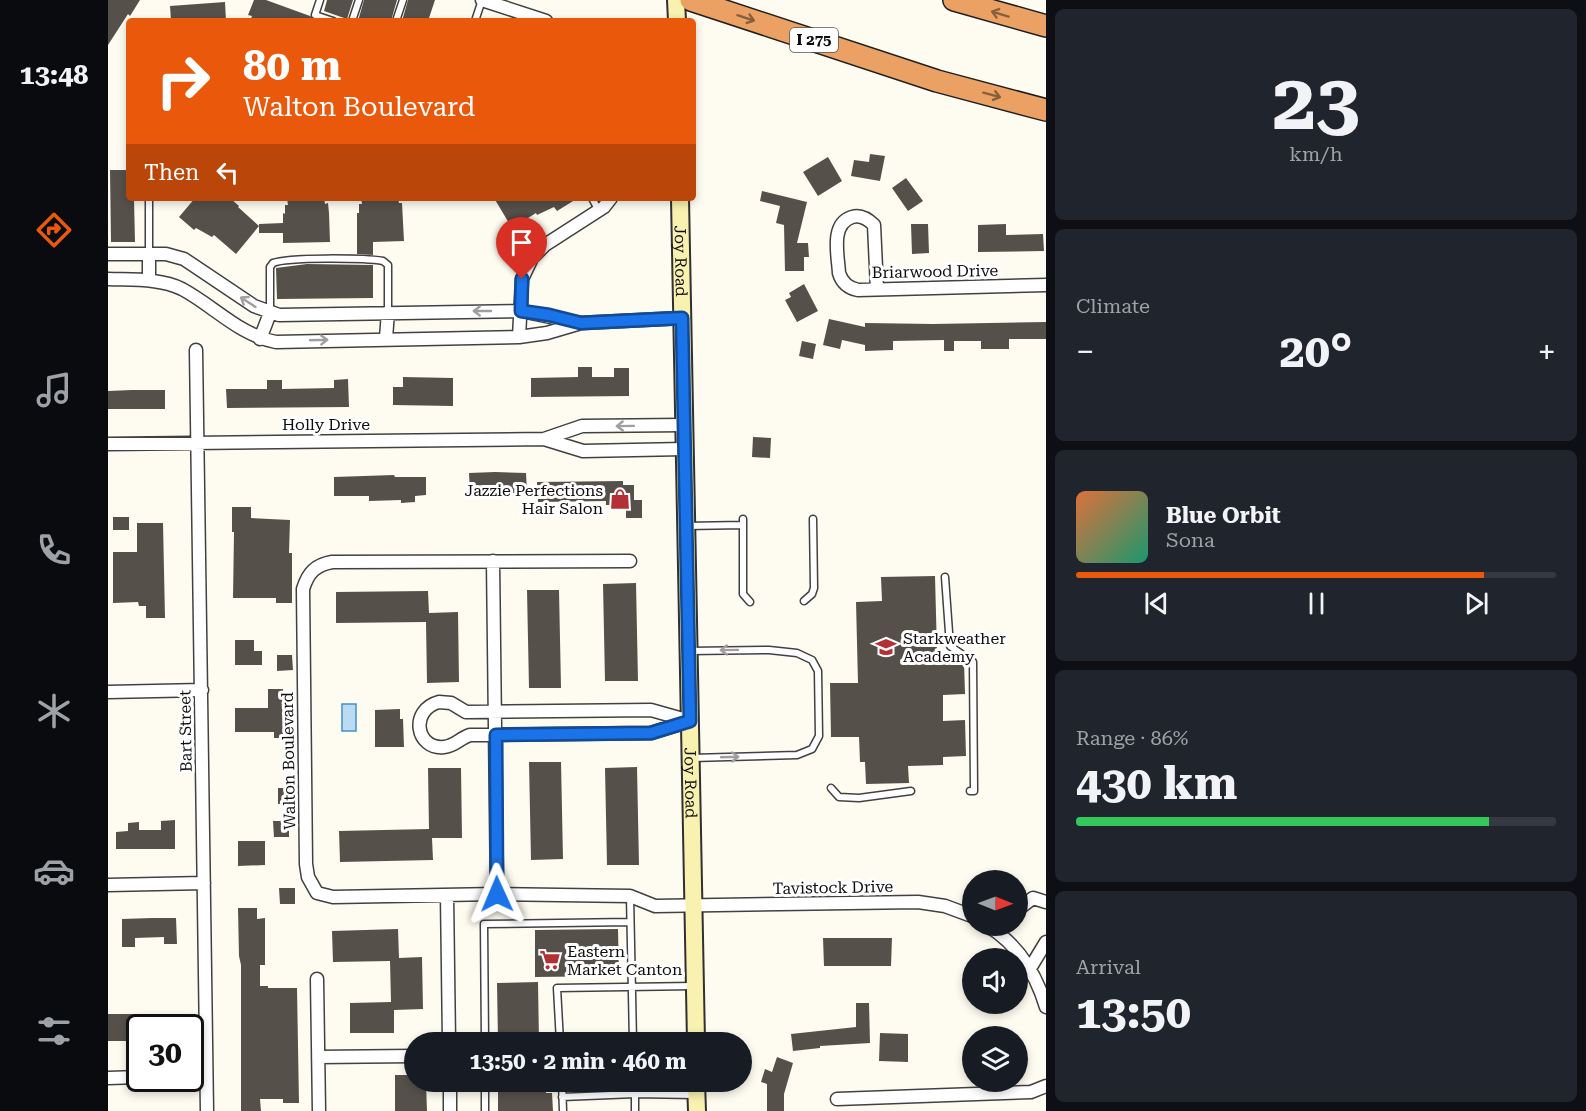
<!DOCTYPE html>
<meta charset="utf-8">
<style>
:root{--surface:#171b24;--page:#20242c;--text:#f1f3f6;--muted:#9ea1a6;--line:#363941;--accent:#ea580c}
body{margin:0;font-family:"Roboto Serif",serif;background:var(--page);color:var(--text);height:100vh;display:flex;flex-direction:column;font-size:22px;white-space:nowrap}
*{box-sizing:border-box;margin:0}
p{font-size:20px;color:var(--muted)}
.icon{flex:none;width:33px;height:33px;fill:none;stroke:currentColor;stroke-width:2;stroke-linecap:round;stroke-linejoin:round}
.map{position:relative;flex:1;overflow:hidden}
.panel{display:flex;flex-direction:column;gap:9px;padding:9px;background:#0d0f14;width:540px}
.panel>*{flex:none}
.banner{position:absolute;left:18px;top:18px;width:570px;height:183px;border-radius:6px;box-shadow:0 3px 9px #0003;background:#ea580c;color:#fff;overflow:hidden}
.needle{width:39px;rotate:91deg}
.controls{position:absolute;left:854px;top:870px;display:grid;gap:12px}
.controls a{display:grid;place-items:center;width:66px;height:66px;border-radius:50%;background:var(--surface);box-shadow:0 3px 9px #0003;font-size:30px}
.speed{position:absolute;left:18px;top:1014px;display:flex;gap:12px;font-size:30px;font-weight:700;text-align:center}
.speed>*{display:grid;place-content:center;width:78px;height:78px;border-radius:50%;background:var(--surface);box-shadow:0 3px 9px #0003;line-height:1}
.speed .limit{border:3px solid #111;border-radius:9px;background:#fff;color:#111}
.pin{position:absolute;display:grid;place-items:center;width:51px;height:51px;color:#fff;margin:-62px -26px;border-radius:50% 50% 50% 0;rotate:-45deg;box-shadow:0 0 6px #0007}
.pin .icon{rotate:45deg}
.me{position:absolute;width:66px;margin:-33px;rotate:359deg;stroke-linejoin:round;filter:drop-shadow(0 0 4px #0008)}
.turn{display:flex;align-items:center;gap:21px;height:126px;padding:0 18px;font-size:27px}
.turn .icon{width:78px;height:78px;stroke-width:2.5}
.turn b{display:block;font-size:42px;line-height:51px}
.then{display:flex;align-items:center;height:57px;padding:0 18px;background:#0003;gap:12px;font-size:22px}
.big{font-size:45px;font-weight:700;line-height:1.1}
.panel .tile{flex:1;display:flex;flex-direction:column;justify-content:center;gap:9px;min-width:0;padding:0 21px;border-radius:9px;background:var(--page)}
.panel .dial{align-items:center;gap:0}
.dial b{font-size:78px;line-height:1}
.song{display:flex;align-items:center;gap:18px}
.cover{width:72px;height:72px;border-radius:9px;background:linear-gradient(135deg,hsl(20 70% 55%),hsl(160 70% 35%))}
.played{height:6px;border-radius:3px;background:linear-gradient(90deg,var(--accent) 85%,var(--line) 85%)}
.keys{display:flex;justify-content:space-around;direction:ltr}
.heat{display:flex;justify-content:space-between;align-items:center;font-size:33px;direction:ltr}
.charge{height:9px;border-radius:4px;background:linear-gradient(90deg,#34c759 86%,var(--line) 0)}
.trip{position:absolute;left:296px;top:1032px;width:348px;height:60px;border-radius:30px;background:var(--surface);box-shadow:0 3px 9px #0003;font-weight:700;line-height:60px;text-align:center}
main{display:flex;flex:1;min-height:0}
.menu{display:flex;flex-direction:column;width:108px;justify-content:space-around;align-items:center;background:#090b0e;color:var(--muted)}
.menu .icon{width:42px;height:42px}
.menu .current{color:var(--accent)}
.menu b{font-size:27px;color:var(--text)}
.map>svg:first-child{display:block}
</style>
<main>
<nav class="menu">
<b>13:48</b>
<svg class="icon current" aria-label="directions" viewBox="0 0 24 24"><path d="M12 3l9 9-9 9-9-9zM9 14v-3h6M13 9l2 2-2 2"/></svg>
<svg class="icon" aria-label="music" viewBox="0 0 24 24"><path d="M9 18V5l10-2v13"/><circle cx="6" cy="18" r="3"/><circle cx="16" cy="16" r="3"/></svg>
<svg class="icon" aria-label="phone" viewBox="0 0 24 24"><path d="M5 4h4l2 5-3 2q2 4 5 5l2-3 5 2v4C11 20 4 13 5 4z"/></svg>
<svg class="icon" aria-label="climate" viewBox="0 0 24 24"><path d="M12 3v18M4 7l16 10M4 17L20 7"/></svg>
<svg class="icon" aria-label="car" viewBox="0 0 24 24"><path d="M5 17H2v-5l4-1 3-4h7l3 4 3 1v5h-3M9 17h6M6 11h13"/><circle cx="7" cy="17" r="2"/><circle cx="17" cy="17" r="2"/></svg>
<svg class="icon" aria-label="filters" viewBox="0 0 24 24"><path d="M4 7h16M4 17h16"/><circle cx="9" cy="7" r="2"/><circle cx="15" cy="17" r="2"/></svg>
</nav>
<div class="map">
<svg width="938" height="1111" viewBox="0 0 938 1111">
<rect width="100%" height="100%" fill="#fefbf0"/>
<path fill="#b9dcf2" stroke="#4590c4" stroke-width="1.5" d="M234,704H248V731H234Z"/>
<path fill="#56504b" d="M0,0H32L22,16L20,14L0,45Z
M146,0H158L202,16L208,21H142L144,16L140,15Z
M219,0H245L239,19L216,11Z
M256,0H289L283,21H250Z
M300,0H327L320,21H294Z
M117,2L118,21H63L62,6Z
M762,154L777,156L772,181L743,176L746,160L761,162Z
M720,157L734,181L710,196L695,172Z
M2,170H21V198H26L27,242H3Z
M798,178L815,201L800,211L784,188Z
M654,191L699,202L689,243H700L701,257H696V271H677L676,225L668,223L672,206L652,201Z
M87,198H122L131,206L130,207L151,226L128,254L106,235L104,237L88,228L86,230L71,217Z
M179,198H216L217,204L220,203L221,213L222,242L175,243V233H151V224L175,223V213L177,214V205H180Z
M253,198H290L291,203H294L296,241L265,242V255L249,254V213H251V204H254Z
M386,198H470L449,211L446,207L429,215L428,213L404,228Z
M803,224H820L821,253L804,254Z
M898,224V235L935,234L936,251L870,252V225Z
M199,264L265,265V298L169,299L168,268Z
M696,284L710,311L689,322L677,300L683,297L681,293Z
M721,319L757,327V323L825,324L938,322V339H901V349H873V341H846V351H836V340L785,341V350L757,351V345L734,340L732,349L715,345Z
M694,341L708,344L705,359L691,356Z
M470,367H484V377H506V368H521V396L423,397V378L470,377Z
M295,377L345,378V406L285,405V387H295Z
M240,379L241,407L119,408L118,389H159V380H174V389L226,388V380Z
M24,390H57V409H0V391Z
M645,437L663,438L662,458L644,457Z
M387,472L418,473L419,493H362L361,473Z
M286,475L287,477H318V495L307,496V502L293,503V500L261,501V496H226V477Z
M515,481V485H526V500H534V518H518V505H498V501L430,502L429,482Z
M124,507H143V518L182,520L181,553H184V603H168V598H125L126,532H124Z
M5,517H21V530H5Z
M29,523H55L57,618H38V606H31L30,602L5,603V552H29Z
M827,576L829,652L835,651V659H851L856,662L857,694L835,695V721L857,720L858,756L835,757V765L800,766L801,783L758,784L757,762H752L751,737H723L722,683H750L748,602L774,601L773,577Z
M528,583L530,681H497L495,584Z
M419,590H451L453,688H421Z
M320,591L321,613L350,612L351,682L319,683L318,622L228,623V592Z
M127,640H146V651H154V665H127Z
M169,655H184L185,670L169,671Z
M160,689H175L176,722H181V738H166V732H127V708H160Z
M292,709V719H295L296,747H267V710Z
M421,762H453L455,859L423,860Z
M529,767L531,865H499L497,768Z
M320,768H353L354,838H324L325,860L232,862L231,831L321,829Z
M170,788H186V804H170Z
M67,820V849H8V832L20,831V823L31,822V830H53V821Z
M165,821H181V837H166Z
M130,841H157V865L130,866Z
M171,888H187V904H172Z
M130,908H149V919L157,918V965H152V986H160V988H189L191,1103H175V1099H152L153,1111H133V965L131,956Z
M44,918H68L69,944H56V937L27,938V947H14V919Z
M290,929L291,958L314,957L315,1009L286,1010V1033H242V1003L283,1002L282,961L225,962L224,931Z
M510,929L511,976L427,977V930Z
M715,938H784L783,966H716Z
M430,982L431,1042H390L389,983Z
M748,1003H761L762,1043L712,1046V1048L685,1051L683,1034L748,1027Z
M0,1014H34L32,1041H0Z
M772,1033L800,1034V1062L771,1061Z
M669,1057L685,1063L676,1094V1111H659V1084L653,1082L657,1069L664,1072Z
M287,1075H306V1082H318L319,1111H287Z
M390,1082H438V1093H444L445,1111H390Z"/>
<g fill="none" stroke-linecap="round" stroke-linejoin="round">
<g stroke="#414141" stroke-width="9">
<path id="lane" d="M212,0L207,15L225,21
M244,21L251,0
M288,21L295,0
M367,21L374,0
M41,198V254
M484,198L491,211
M162,312V267L165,263C180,257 256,258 275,261L280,265V312
M635,519V594L642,602
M578,526L635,525
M837,577L842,646L865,662L866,791H862
M696,601L704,594L706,588L705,519
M581,651L661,650L689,653L704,660L710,671L711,736L704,749L689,755L584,758
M723,788L731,797L751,798L803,791
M522,896L525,1042
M377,1042L376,924L522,922
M452,1042L449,988L586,986
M377,1082V1111
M454,1082L455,1111
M454,1097L527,1094V1082
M527,1111V1094L588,1095"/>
</g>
<g stroke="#414141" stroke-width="15">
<path id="street" d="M374,0L438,21
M0,254H58L76,259L146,306L171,315L413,311L472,323
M0,279C24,280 52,278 74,289C106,306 131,335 168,342L411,337L439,333L473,323L574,318
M41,280V254
M769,289L766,225C760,219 753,214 744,217C722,224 730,255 731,273C734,283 740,288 750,290L938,285
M411,337L414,279L424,258L437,245L496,207L503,198
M278,338L280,312
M152,339L162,313
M88,350L99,1111
M436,439L474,426L576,425
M0,444L436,439L475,451L576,449
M385,561L389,894
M522,561L224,562C207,565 200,573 195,589L198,864L200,877L209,893L225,897L389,894L522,896L547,906L810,902L837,906L864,916
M0,692L94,690
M331,702L343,703L358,712L543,710L582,721L543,733L362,735C352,738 347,746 336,747C308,750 301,710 331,702Z
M0,885L96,883
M339,895L341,1042
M909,910L925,898L938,902
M880,926C909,944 928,974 938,1007
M921,970L938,942
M209,979L211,1111
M210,1057L306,1056
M82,1077L98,1076
M0,1078L32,1077
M342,1082V1111
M729,1099L923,1092L938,1086"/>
</g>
<g stroke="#303030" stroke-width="20">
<g id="secondary">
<path d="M568,0L569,21"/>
<path id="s1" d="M572,198L588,1042"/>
<path d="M588,1082L589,1111"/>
</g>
</g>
<g stroke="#1f1f1f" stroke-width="24">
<path id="highway" d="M583,0L829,81L938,110
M846,0L938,26"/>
</g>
<use href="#lane" stroke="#fff" stroke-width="6"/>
<use href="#street" stroke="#fff" stroke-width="12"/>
<use href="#secondary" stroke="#f9f1b0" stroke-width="16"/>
<use href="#highway" stroke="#eaa163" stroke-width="21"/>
</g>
<defs><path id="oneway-shaft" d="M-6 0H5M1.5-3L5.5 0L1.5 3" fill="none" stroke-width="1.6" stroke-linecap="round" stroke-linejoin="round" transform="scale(1.5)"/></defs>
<g stroke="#875f3d">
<use href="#oneway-shaft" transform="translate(892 14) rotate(-163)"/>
<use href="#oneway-shaft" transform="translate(638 18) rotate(18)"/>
<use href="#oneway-shaft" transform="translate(884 95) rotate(15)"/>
</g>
<g stroke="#9f9f9f">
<use href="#oneway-shaft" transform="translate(140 302) rotate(-147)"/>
<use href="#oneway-shaft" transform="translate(374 311) rotate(180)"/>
<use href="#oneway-shaft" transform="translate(211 340) rotate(-2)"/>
<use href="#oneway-shaft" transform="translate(517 426) rotate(179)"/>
<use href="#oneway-shaft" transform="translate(621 650) rotate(179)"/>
<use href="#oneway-shaft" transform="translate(622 757) rotate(-2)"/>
</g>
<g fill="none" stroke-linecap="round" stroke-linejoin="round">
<g stroke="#114b97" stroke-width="15">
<path id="route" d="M389,894L388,735L543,733L582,721L574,318L473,323L441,315L413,311L414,279"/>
</g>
<use href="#route" stroke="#1a73e8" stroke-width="10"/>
</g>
<defs>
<g id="shop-bare" transform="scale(1.62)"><path d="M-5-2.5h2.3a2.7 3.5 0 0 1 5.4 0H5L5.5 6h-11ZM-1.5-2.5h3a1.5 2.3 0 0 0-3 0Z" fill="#b53035" stroke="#fff" stroke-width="2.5" paint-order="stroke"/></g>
<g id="school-bare" transform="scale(1.62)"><path d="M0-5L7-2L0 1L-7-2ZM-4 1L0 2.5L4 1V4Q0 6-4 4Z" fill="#b53035" stroke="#fff" stroke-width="2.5" paint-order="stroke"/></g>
<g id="supermarket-bare" transform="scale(1.62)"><path d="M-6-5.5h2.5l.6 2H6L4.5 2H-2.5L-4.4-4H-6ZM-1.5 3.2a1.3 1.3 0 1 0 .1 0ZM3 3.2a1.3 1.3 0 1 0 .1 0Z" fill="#b53035" stroke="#fff" stroke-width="2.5" paint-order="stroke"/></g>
</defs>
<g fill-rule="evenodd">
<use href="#shop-bare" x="512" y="499"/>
<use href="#school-bare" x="778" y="647"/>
<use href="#supermarket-bare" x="442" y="960"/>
</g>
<g text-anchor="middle" stroke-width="6" stroke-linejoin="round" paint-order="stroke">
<rect fill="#fff" stroke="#565656" stroke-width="1.5" x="682" y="28" width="48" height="24" rx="4.5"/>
<g font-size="15" font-weight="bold" fill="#0e0e0e">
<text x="706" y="45">I 275</text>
</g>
<g font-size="16" fill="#0e0e0e" stroke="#fff">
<text dy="6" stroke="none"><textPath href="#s1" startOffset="63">Joy Road</textPath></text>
<text transform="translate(827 271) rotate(-1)" y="6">Briarwood Drive</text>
<text x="218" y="430">Holly Drive</text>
<text transform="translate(77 731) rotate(-91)" y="6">Bart Street</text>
<text transform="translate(180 761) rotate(-91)" y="6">Walton Boulevard</text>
<text dy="6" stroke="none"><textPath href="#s1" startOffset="585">Joy Road</textPath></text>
<text transform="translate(725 887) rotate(-1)" y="6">Tavistock Drive</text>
</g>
<g font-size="16" fill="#0e0e0e" stroke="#fff" text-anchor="start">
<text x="495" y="496" text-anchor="end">Jazzie Perfections<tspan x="495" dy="18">Hair Salon</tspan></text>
<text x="795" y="644">Starkweather<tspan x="795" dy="18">Academy</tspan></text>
<text x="459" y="957">Eastern<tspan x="459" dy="18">Market Canton</tspan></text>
</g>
</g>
</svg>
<div class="controls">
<a><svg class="needle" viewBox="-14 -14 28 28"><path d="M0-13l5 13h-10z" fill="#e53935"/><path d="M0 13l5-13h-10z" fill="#9ea1a6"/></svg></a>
<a><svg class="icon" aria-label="sound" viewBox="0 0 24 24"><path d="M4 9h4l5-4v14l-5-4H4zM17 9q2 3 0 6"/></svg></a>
<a><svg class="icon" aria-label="layers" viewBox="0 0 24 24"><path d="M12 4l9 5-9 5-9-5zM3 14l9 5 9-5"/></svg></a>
</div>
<div class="speed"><div class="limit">30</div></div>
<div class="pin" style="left:414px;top:279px;background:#d93025"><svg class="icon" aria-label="arrive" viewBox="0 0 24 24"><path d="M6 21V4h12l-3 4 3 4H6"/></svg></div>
<svg class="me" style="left:389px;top:894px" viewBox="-20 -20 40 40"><path d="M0-17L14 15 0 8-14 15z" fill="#1a73e8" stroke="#fff" stroke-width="4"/></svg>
<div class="trip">13:50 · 2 min · 460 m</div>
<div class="banner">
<div class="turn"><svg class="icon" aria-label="right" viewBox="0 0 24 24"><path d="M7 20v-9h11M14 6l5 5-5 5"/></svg><div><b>80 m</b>Walton Boulevard</div></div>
<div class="then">Then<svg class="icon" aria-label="left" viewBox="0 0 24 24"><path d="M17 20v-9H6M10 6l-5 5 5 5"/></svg></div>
</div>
</div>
<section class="panel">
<div class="tile dial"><b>23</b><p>km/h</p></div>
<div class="tile"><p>Climate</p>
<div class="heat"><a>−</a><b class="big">20°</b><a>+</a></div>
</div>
<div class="tile">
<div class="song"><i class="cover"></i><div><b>Blue Orbit</b><p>Sona</p></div></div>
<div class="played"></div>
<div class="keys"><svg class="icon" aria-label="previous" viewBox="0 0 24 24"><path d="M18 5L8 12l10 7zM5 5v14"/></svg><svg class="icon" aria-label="pause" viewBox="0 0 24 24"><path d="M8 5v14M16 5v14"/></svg><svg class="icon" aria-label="next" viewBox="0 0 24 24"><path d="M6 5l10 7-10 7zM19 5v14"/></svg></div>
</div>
<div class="tile"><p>Range · 86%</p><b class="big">430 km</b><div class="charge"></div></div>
<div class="tile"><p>Arrival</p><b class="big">13:50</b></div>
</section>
</main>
